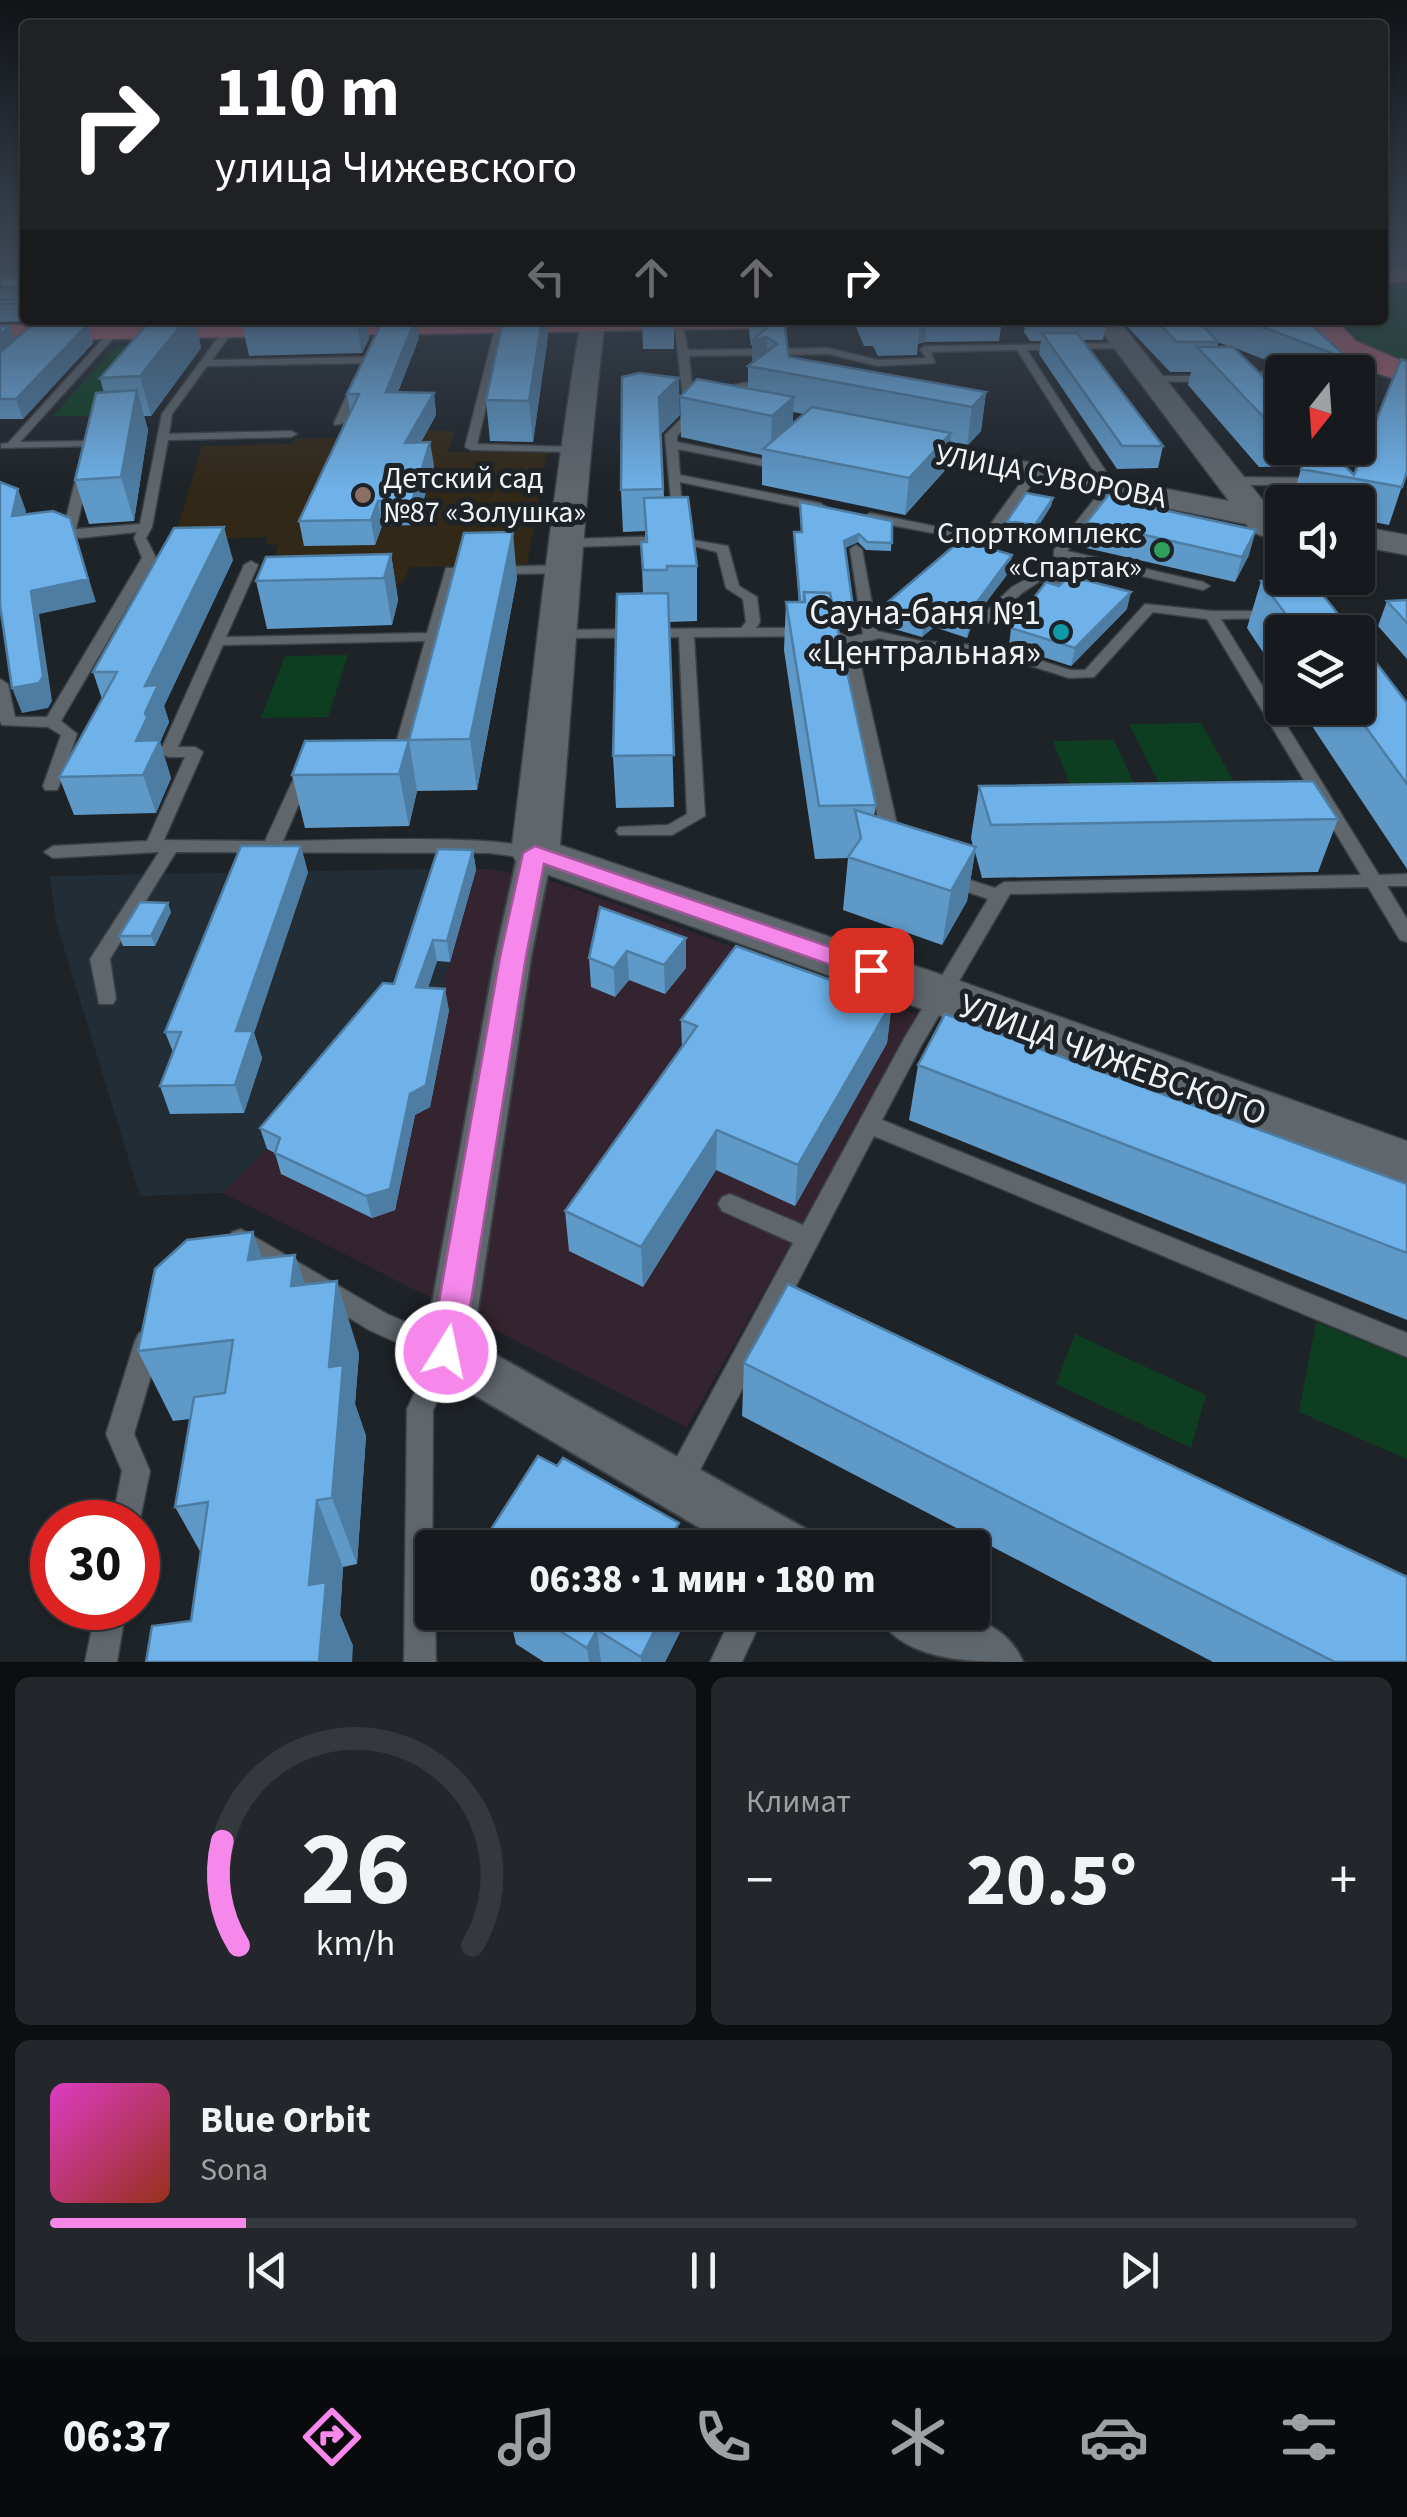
<!DOCTYPE html>
<html lang="ru">
<meta charset="utf-8">
<style>
:root{--surface:#161a1e;--page:#23272b;--text:#f1f3f6;--muted:#9ea1a4;--line:#35383c;--accent:#f688ec}
body{margin:0;font-family:"Source Sans 3",sans-serif;background:var(--page);color:var(--text);height:100vh;display:flex;flex-direction:column;font-size:38px;white-space:nowrap}
*{box-sizing:border-box;margin:0}
p{font-size:32px;color:var(--muted)}
.icon{flex:none;width:55px;height:55px;fill:none;stroke:currentColor;stroke-width:2;stroke-linecap:round;stroke-linejoin:round}
.map{position:relative;height:1662px;overflow:hidden}
.panel{display:flex;flex-direction:column;gap:15px;padding:15px;background:#0c0e10;flex:1}
.panel>*{flex:none}
.hud{position:absolute;left:20px;top:20px;width:1368px;height:305px;border-radius:10px;box-shadow:0 2px 8px #0004,0 0 0 2px var(--line);background:#202124;color:#fff;overflow:hidden}
.needle{width:65px;rotate:197deg}
.buttons{position:absolute;left:1265px;top:355px;display:grid;gap:20px}
.buttons a{display:grid;place-items:center;width:110px;height:110px;border-radius:10px;background:var(--surface);box-shadow:0 2px 8px #0004,0 0 0 2px var(--line);font-size:50px}
.speed{position:absolute;left:30px;top:1500px;display:flex;gap:20px;font-size:50px;font-weight:700;text-align:center}
.speed>*{display:grid;place-content:center;width:130px;height:130px;border-radius:50%;background:var(--surface);box-shadow:0 2px 8px #0004,0 0 0 2px var(--line);line-height:1}
.speed .limit{border:15px solid #d22;background:#fff;color:#111}
.pin{position:absolute;display:grid;place-items:center;width:85px;height:85px;color:#fff;margin:-42px;border-radius:20px;box-shadow:0 5px 15px #0006}
.me{position:absolute;width:110px;margin:-55px;rotate:10deg;stroke-linejoin:round;filter:drop-shadow(0 0 8px #0008)}
.turn{display:flex;align-items:center;gap:35px;height:210px;padding:0 30px;font-size:45px}
.turn .icon{width:130px;height:130px;stroke-width:2.5}
.turn b{display:block;font-size:70px;line-height:85px}
.lanes{display:flex;align-items:center;height:95px;padding:0 30px;background:#0003;justify-content:center;gap:50px;direction:ltr}
.lanes .off{opacity:.35}
.big{font-size:75px;font-weight:800;line-height:1.1}
.panel .tile{flex:1;display:flex;flex-direction:column;justify-content:center;gap:15px;min-width:0;padding:0 35px;border-radius:15px;background:var(--page)}
.panel .dial{align-items:center;gap:0}
.dial svg{height:260px;overflow:visible;fill:none;stroke:var(--line);stroke-width:7;stroke-linecap:round;text-anchor:middle}
.dial text{fill:var(--text);stroke:none}
.song{display:flex;align-items:center;gap:30px}
.cover{width:120px;height:120px;border-radius:15px;background:linear-gradient(135deg,hsl(310 70% 55%),hsl(10 70% 35%))}
.played{height:10px;border-radius:5px;background:linear-gradient(90deg,var(--accent) 15%,var(--line) 15%)}
.keys{display:flex;justify-content:space-around;direction:ltr}
.heat{display:flex;justify-content:space-between;align-items:center;font-size:55px;direction:ltr}
.panel .tiles{flex:1;display:grid;gap:15px;grid-template-columns:1fr 1fr}
.tile:last-child{grid-column:span 2}
.trip{position:absolute;left:415px;top:1530px;width:575px;height:100px;border-radius:10px;background:var(--surface);box-shadow:0 2px 8px #0004,0 0 0 2px var(--line);font-weight:800;line-height:100px;text-align:center}
.tabs{display:flex;height:160px;justify-content:space-around;align-items:center;background:#090a0c;color:var(--muted)}
.tabs .icon{width:70px;height:70px}
.tabs .active{color:var(--accent)}
.tabs b{font-size:45px;color:var(--text)}
.map>svg:first-child{display:block}
</style>
<div class="map">
<svg width="1407" height="1662" viewBox="0 0 1407 1662">
<rect width="100%" height="100%" fill="#1e2328"/>
<path fill="#34242f" d="M429,869H490L558,883L921,1016L687,1427L223,1193L267,1149L413,960L434,890H423Z"/>
<path fill="#222d36" d="M429,869L423,889L434,890L414,960L450,962L435,1009L267,1149L223,1193L140,1196L56,922L50,876Z"/>
<path fill="#322818" d="M344,430L455,431L448,452L547,453L527,565L410,567L403,583L273,585L272,561L279,545L265,544L268,537L174,540L202,446L292,444L295,439L340,438Z"/>
<path fill="#0d3e22" d="M1407,278V365L1369,347L1339,320H1382L1383,282Z
M170,345L114,416H53L116,346Z
M348,655L328,717L261,718L285,656Z
M1201,723L1233,780L1158,782L1129,724Z
M1114,740L1141,799L1076,800L1053,741Z
M1316,1322L1407,1359V1459L1299,1412Z
M1075,1334L1206,1395L1191,1448L1056,1384Z"/>
<g fill="none" stroke-linecap="round" stroke-linejoin="round">
<g stroke="#3b4044" stroke-width="3">
<path id="lane" d="M231,320H241L212,360L368,357L373,360L368,363L207,366L172,414L169,434L291,431L297,434L291,437L168,440L152,527L146,538L156,558L61,721L77,734L59,786L57,790H45L43,786L61,735L48,727L2,725L0,721V679L8,684L15,717H47L142,558L134,538L137,532L80,538L65,534L63,531L78,469L84,466L90,469L76,529L140,524L162,414Z
M674,320L682,322L688,350L828,348L878,360L926,358L920,349L925,346L1128,343L1130,345L1125,348L1027,350L1116,487L1067,551L1203,582L1210,586L1203,590L1054,556V550L1104,487L1017,350L931,352L935,363L878,366L828,354L689,356L694,405L703,407L677,436V442L771,461L781,455L787,458L774,468L678,449L680,475L820,503L826,507L820,511L680,482L683,520L673,523L665,435L692,408L684,405Z
M501,321L506,324L477,444L574,447L578,448V452L471,450L465,447L496,324Z
M112,329L120,331L20,442L90,441L94,442V446L1,448V444L8,443Z
M1273,369L1282,373V379L1272,375L1238,381L1233,378Z
M1153,376H1212L1217,379L1212,382L1149,381V377Z
M766,378L770,379V383L711,394L706,391Z
M354,379L363,381L344,423L335,425L334,423Z
M1358,404L1367,409L1362,421L1358,422Z
M1342,448H1353L1337,485H1232L1226,481L1232,477L1329,478Z
M1030,470L1040,472L990,544L870,521L864,517L870,513L982,536Z
M668,536L728,546L739,586L757,597L760,622L756,628H827L850,637L863,634L850,549L856,545L862,549L877,631L921,641L999,647L1070,670H1085L1145,604L1212,611H1279V617L1274,618L1221,619L1379,875L1407,874V886H1387L1407,919V942L1400,940L1368,887L1010,894L921,1046L882,1120L1407,1333V1357L874,1136L687,1495L677,1499L667,1495L663,1485L667,1475L793,1243L722,1211L718,1204L722,1197L730,1194L803,1225L905,1037L988,899L942,883L939,879L942,875L948,873L995,888L1004,882L1361,875L1207,619L1153,612L1094,677L1069,678L997,655L920,649L880,638L856,644L901,842L892,848L883,842L841,644L825,636L694,637L705,816L672,835H619L616,831L619,827L668,825L687,814L679,637L559,638L552,634L559,630L741,628L746,622L743,599L726,588L717,552L674,541L668,544L569,547L563,543L569,539Z
M251,561L258,565L226,637L427,633L446,568L566,565L573,569L566,573L457,575L407,761L399,766L391,761L425,641L223,645L178,747H195L203,752L164,840L265,841L297,771L305,766L313,771L283,841C325,841 520,832 543,853L534,859L489,853L176,852L110,959L116,999L113,1004H99L90,959L159,852L53,858L44,852L53,846L147,841L185,757H168L160,752L244,565Z
M1038,573L1087,584L1089,587L1082,591L1040,581L1022,593L990,623H980V617L1012,587Z
M241,1229L387,1314L456,1344L460,1353L433,1410L432,1612H435L436,1662H404L407,1409L431,1358L369,1330L232,1246L229,1239L232,1232Z
M148,1329L157,1333L161,1341L134,1434L150,1471L138,1529V1522H112L122,1471L106,1434L135,1341L139,1333Z
M96,1608H126L117,1662H85Z
M734,1612H765L742,1662H710Z"/>
</g>
<g stroke="#3b4044" stroke-width="4">
<path id="street" d="M535,842L547,845L552,853L531,957L473,1342L806,1529L814,1548H734L430,1369L423,1353L495,957L518,853L523,845Z
M876,1612C928,1612 999,1605 1023,1662C971,1662 900,1662 876,1612Z"/>
</g>
<g stroke="#3b4044" stroke-width="3">
<path id="secondary" d="M581,320H605C584,494 575,670 560,845L960,981L1407,1141V1193L922,1009L518,864L511,853C534,675 551,497 581,320Z
M1093,320H1118L1269,508L1282,511V531C1269,541 1256,537 1246,524L884,452L873,449L869,443L873,437L884,434L1229,501Z
M1358,526L1407,535V555L1358,546Z"/>
</g>
<g stroke="#3b4044" stroke-width="4">
<path id="primary" d="M1407,265V281L1382,283V267Z
M279,320H798L784,328L0,341V325Z
M1308,320H1336L1356,341L1407,363V382C1370,373 1324,357 1308,320Z"/>
</g>
<use href="#lane" fill="#5f666c" fill-rule="evenodd"/>
<use href="#street" fill="#5f666c" fill-rule="evenodd"/>
<use href="#secondary" fill="#5f666c" fill-rule="evenodd"/>
<use href="#primary" fill="#ad5e6d" fill-rule="evenodd"/>
</g>
<path fill="#5f99c8" fill-rule="evenodd" d="M0,258H25V320H94L0,322Z
M151,320H195L201,348L151,416H144L148,430L134,521L89,524L75,480L104,393L100,378Z
M241,320H366L369,339L362,353L249,356Z
M503,320H547L548,336L533,442L490,441L486,400Z
M642,320H674V349H643Z
M749,320H785L789,357L986,392L981,431L967,446L950,443L947,468L905,515L762,485V455L681,437L680,397L748,389V366L752,363V345H751L749,332ZM793,412L804,414L793,423Z
M853,320H1002L999,341L925,342L918,344L917,355L878,356L873,346H864Z
M1026,320H1107L1103,340H1082L1163,446L1158,468L1117,469L1039,354L1041,341H1030L1024,332Z
M1121,320H1306L1350,360L1347,372H1296L1235,348L1282,395V448H1305L1299,466L1259,467L1188,385L1191,372H1170ZM1218,342L1230,347H1217Z
M87,325L93,343L23,419H0V326L15,340Z
M419,338L398,392L434,393L436,415L421,442L434,465L416,525L382,526L375,545L304,546L299,521L350,412L347,394Z
M622,377L680,415L661,434L664,498L697,566V621L669,622L674,807L616,808L613,756L643,593L641,542H645V531L623,532L621,490Z
M1301,469L1354,475L1407,471L1389,525L1358,519V502H1291Z
M1053,498L1051,506L1034,533L1006,529L1007,521Z
M800,502L892,521L891,551L866,550L858,542L845,548L854,614L853,623H836L876,805L874,816L973,847L971,838L979,786L1338,819L1318,872L982,878L975,852L967,901L942,945L843,910L848,858L815,859L784,650L786,602H799L794,540V532H801Z
M1151,507L1249,555L1235,582L1082,547L1087,522Z
M391,554L398,600L392,625L267,629L256,581Z
M1012,555L1009,572L975,617L967,638L934,627L922,637L880,625L881,608Z
M233,560L164,706L169,722L160,742L171,778L156,813L74,815L59,777L102,699L93,672Z
M517,578L477,790L417,791L409,826L305,828L292,775L409,740Z
M1261,581L1352,632H1282V681L1247,628Z
M1407,600V659L1378,626L1387,601Z
M1127,609L1071,666L1009,646L1011,628Z
M1407,703V869L1300,708H1358Z
M473,850L476,870L450,962L437,961L428,988L449,1010L430,1107L415,1115L395,1210L372,1218L281,1174L275,1153L267,1149L260,1128L394,984Z
M308,872L254,1033L262,1058L244,1113L170,1114L160,1086L173,1052L165,1032Z
M171,912L155,946H123L119,936Z
M686,938V968L665,994L629,980L615,997L591,987L589,958Z
M892,1002L887,1043L795,1206L716,1170L643,1287L569,1251L565,1211L682,1048L681,1020Z
M918,1065L1407,1184V1320L909,1120Z
M295,1255L305,1285L359,1353L355,1404L366,1436L357,1564L343,1567L340,1615L353,1646L191,1621L201,1553L175,1507L190,1419L173,1421L138,1351L262,1259Z
M744,1363L1407,1662H1213L742,1416Z
M501,1612H690L665,1662H544L516,1644L510,1618Z"/>
<path fill="#4e7da3" d="M1382,258H1407V261L1382,264Z
M21,259L25,273L0,282V264Z
M185,320H195L201,348L151,416L140,376Z
M356,320H366L369,339L362,353Z
M415,320H416L419,338L389,414L386,392Z
M542,320H547L548,336L533,442L529,401Z
M920,320H927L925,342L918,344Z
M87,325L93,343L23,419L16,399Z
M10,326L16,344L0,360V335Z
M767,337L766,369L752,367V340Z
M679,378L680,415L660,435L659,397Z
M137,390L148,430L134,521L121,477Z
M986,392L981,431L967,446L972,407Z
M434,393L436,415L408,466L405,443Z
M794,397L792,438L771,451L772,416Z
M951,433L947,468L905,515L909,478Z
M430,442L434,465L416,525L412,501Z
M18,489L26,511L19,538L12,516Z
M1053,498L1051,506L1034,533L1035,525Z
M378,501L382,526L375,545L371,520Z
M70,518L96,602L39,614L52,701L48,708L22,713L12,688L31,591Z
M224,527L233,560L164,706L169,722L160,742L171,778L156,813L143,775L136,741L145,713V686Z
M1256,530L1249,555L1235,582L1242,557Z
M513,532L517,578L477,790L470,739Z
M859,534L858,542L843,549L844,541Z
M391,554L398,600L392,625L384,578Z
M1012,555L1009,572L975,617L967,638L969,621L978,601Z
M1131,592L1127,609L1071,666L1075,648Z
M936,610L934,627L922,637L924,620Z
M409,740L417,791L409,826L399,774Z
M301,846L308,872L254,1033L262,1058L244,1113L235,1085L236,1031Z
M976,847L967,901L942,945L951,891Z
M473,850L476,870L450,962L447,941Z
M168,903L171,912L155,946L151,936Z
M686,938V968L665,994L664,965Z
M433,940L437,961L421,1008L416,987Z
M627,951L629,980L615,997L614,968Z
M445,989L449,1010L430,1107L415,1115L395,1210L372,1218L366,1196L410,1094Z
M892,1002L887,1043L795,1206L798,1165Z
M717,1130L716,1170L643,1287L641,1247Z
M253,1232L279,1305L248,1260Z
M295,1255L319,1327L291,1286Z
M337,1281L359,1353L355,1404L366,1436L357,1564L332,1498L329,1367Z
M317,1500L343,1567L340,1615L353,1646L352,1662H319L309,1585Z
M664,1612H690L665,1662H641V1657Z
M597,1630L601,1662H589L587,1648Z"/>
<path fill="#6fb2e9" stroke="#4e7da3" stroke-width="2.5" d="M0,258H25V304H0V300H19L22,288L0,287V277L19,276L23,264L21,259L0,264Z
M151,320H185L140,376L100,378Z
M383,320H415L386,392L434,393L405,443L430,442L412,501H378L371,520L299,521L359,394H347Z
M503,320H542L529,401L486,400Z
M1155,320H1197L1218,342H1177Z
M1244,320H1306L1350,360Z
M773,323H784L789,357L986,392L972,407L748,366L777,344L767,337L752,340Z
M87,325L16,399H0V352L31,326Z
M0,326H10L0,335Z
M1042,333H1077L1163,446H1122Z
M1197,347H1233L1282,395V425H1271Z
M1401,359L1407,361V471L1402,487L1301,469L1307,453H1332L1354,475Z
M639,373L679,378L659,397L663,489L621,490L622,377Z
M697,379L794,397L772,416L680,397Z
M137,390L121,477L75,480L96,393Z
M812,407L951,433L909,478L763,449Z
M0,482L18,489L12,516L53,511L70,518L88,579L31,591L43,676L39,683L12,688L0,605Z
M1026,493L1053,498L1035,525L1007,521Z
M1110,493L1153,502L1149,507L1256,530L1242,557L1087,522Z
M688,497L697,566H667V570H643L641,542H647L644,498Z
M800,502L892,521V543L867,542L859,534L844,541L854,614L834,615L830,593L804,592V602H800L794,532H802Z
M224,527L145,686L158,685L145,713L147,718L136,741L160,740L143,775L59,777L117,672H93L174,528Z
M513,532L470,739L409,740L464,533Z
M961,540L1012,555L978,601L969,621L936,610L924,620L881,608Z
M391,554L384,578L256,581L266,557Z
M1069,576L1131,592L1075,648L1011,628L1046,582L1059,586Z
M1311,580L1352,632H1299L1261,581Z
M804,592L830,593L876,805L819,806L786,602H805Z
M668,593L674,755L613,756L617,594Z
M1407,600V623L1387,601Z
M1358,639L1407,703V784L1352,708H1358Z
M409,740L399,774L292,775L305,741Z
M1313,781L1338,819L991,825L979,786Z
M855,810L976,847L951,891L848,857L861,838Z
M241,846H301L236,1031H253L235,1085L160,1086L181,1032H165Z
M438,849L473,850L447,941L433,940L416,987L445,989L426,1085L410,1094L390,1189L366,1196L275,1153L280,1138L260,1128L383,983L394,984Z
M140,902L168,903L151,936H119Z
M600,907L686,938L664,965L627,951L614,968L589,958Z
M736,946L892,1002L798,1165L717,1130L641,1247L565,1211L697,1026L681,1020Z
M945,1014L1407,1184V1253L918,1065Z
M253,1232L248,1260L295,1255L291,1286L337,1281L329,1367L343,1365L332,1498L317,1500L309,1585L326,1582L319,1662H146L152,1626L191,1621L208,1502L175,1507L194,1397L225,1393L233,1340L138,1351L155,1269L187,1240Z
M788,1284L1407,1577V1662H1335L744,1363Z
M538,1456L557,1466L563,1458L679,1523L673,1533L697,1548H479Z
M530,1612H664L641,1657L597,1630L587,1648Z"/>
<linearGradient id="sky" x2="0" y2="1"><stop stop-color="#101316"/><stop offset="0.53" stop-color="#3b4553"/><stop offset="1" stop-color="#3b4553" stop-opacity="0"/></linearGradient>
<rect width="1407" height="490" fill="url(#sky)"/>
<path fill="#f688ec" stroke="#a05899" stroke-width="2.5" d="M535,846L880,964L884,970L880,976H862L544,864L526,957L463,1352L458,1364L446,1368L435,1364L430,1352L500,957L523,853Z"/>
<circle fill="#8d6e63" stroke="#1e2328" stroke-width="4" cx="363" cy="495" r="10"/>
<circle fill="#2e9e5b" stroke="#1e2328" stroke-width="4" cx="1162" cy="550" r="10"/>
<circle fill="#0f9aa8" stroke="#1e2328" stroke-width="4" cx="1061" cy="632" r="10"/>
<g text-anchor="middle" stroke-width="10" stroke-linejoin="round" paint-order="stroke">
<g font-size="30" fill="#f0f4f7" stroke="#1e2328">
<text transform="translate(1051 476) rotate(11)" y="10">УЛИЦА СУВОРОВА</text>
</g>
<g font-size="30" fill="#f0f4f7" stroke="#1e2328" text-anchor="start">
<text x="383" y="488">Детский сад<tspan x="383" dy="34">№87 «Золушка»</tspan></text>
<text x="1142" y="543" text-anchor="end">Спорткомплекс<tspan x="1142" dy="34">«Спартак»</tspan></text>
</g>
<g font-size="35" fill="#f0f4f7" stroke="#1e2328" text-anchor="end">
<text x="1041" y="624">Сауна-баня №1<tspan x="1041" dy="40">«Центральная»</tspan></text>
</g>
<g font-size="35" fill="#f0f4f7" stroke="#1e2328">
<text transform="translate(1113 1059) rotate(20)" y="12">УЛИЦА ЧИЖЕВСКОГО</text>
</g>
</g>
</svg>
<div class="buttons">
<a><svg class="needle" viewBox="-14 -14 28 28"><path d="M0-13l5 13h-10z" fill="#e53935"/><path d="M0 13l5-13h-10z" fill="#9ea1a4"/></svg></a>
<a><svg class="icon" aria-label="sound" viewBox="0 0 24 24"><path d="M4 9h4l5-4v14l-5-4H4zM17 9q2 3 0 6"/></svg></a>
<a><svg class="icon" aria-label="layers" viewBox="0 0 24 24"><path d="M12 4l9 5-9 5-9-5zM3 14l9 5 9-5"/></svg></a>
</div>
<div class="speed"><div class="limit">30</div></div>
<div class="pin" style="left:871px;top:970px;background:#d93025"><svg class="icon" aria-label="arrive" viewBox="0 0 24 24"><path d="M6 21V4h12l-3 4 3 4H6"/></svg></div>
<svg class="me" style="left:446px;top:1352px" viewBox="-20 -20 40 40"><circle r="17" fill="#f688ec" stroke="#fff" stroke-width="3"/><path d="M0-11L8 9 0 5-8 9z" fill="#fff"/></svg>
<div class="trip">06:38 · 1 мин · 180 m</div>
<div class="hud">
<div class="turn"><svg class="icon" aria-label="right" viewBox="0 0 24 24"><path d="M7 20v-9h11M14 6l5 5-5 5"/></svg><div><b>110 m</b>улица Чижевского</div></div>
<div class="lanes"><svg class="icon off" aria-label="left" viewBox="0 0 24 24"><path d="M17 20v-9H6M10 6l-5 5 5 5"/></svg><svg class="icon off" aria-label="ahead" viewBox="0 0 24 24"><path d="M12 20V5M6 11l6-6 6 6"/></svg><svg class="icon off" aria-label="ahead" viewBox="0 0 24 24"><path d="M12 20V5M6 11l6-6 6 6"/></svg><svg class="icon" aria-label="right" viewBox="0 0 24 24"><path d="M7 20v-9h11M14 6l5 5-5 5"/></svg></div>
</div>
</div>
<section class="panel">
<div class="tiles">
<div class="tile dial"><svg viewBox="0 0 100 80">
<path d="M14 69A42 42 0 1 1 86 69"/>
<path d="M14 69A42 42 0 0 1 9 37" stroke="#f688ec"/>
<text x="50" y="56" font-size="32" font-weight="700">26</text>
<text x="50" y="72" font-size="11">km/h</text>
</svg></div>
<div class="tile"><p>Климат</p>
<div class="heat"><a>−</a><b class="big">20.5°</b><a>+</a></div>
</div>
<div class="tile">
<div class="song"><i class="cover"></i><div><b>Blue Orbit</b><p>Sona</p></div></div>
<div class="played"></div>
<div class="keys"><svg class="icon" aria-label="previous" viewBox="0 0 24 24"><path d="M18 5L8 12l10 7zM5 5v14"/></svg><svg class="icon" aria-label="pause" viewBox="0 0 24 24"><path d="M8 5v14M16 5v14"/></svg><svg class="icon" aria-label="next" viewBox="0 0 24 24"><path d="M6 5l10 7-10 7zM19 5v14"/></svg></div>
</div>
</div>
</section>
<nav class="tabs">
<b>06:37</b>
<svg class="icon active" aria-label="directions" viewBox="0 0 24 24"><path d="M12 3l9 9-9 9-9-9zM9 14v-3h6M13 9l2 2-2 2"/></svg>
<svg class="icon" aria-label="music" viewBox="0 0 24 24"><path d="M9 18V5l10-2v13"/><circle cx="6" cy="18" r="3"/><circle cx="16" cy="16" r="3"/></svg>
<svg class="icon" aria-label="phone" viewBox="0 0 24 24"><path d="M5 4h4l2 5-3 2q2 4 5 5l2-3 5 2v4C11 20 4 13 5 4z"/></svg>
<svg class="icon" aria-label="climate" viewBox="0 0 24 24"><path d="M12 3v18M4 7l16 10M4 17L20 7"/></svg>
<svg class="icon" aria-label="car" viewBox="0 0 24 24"><path d="M5 17H2v-5l4-1 3-4h7l3 4 3 1v5h-3M9 17h6M6 11h13"/><circle cx="7" cy="17" r="2"/><circle cx="17" cy="17" r="2"/></svg>
<svg class="icon" aria-label="filters" viewBox="0 0 24 24"><path d="M4 7h16M4 17h16"/><circle cx="9" cy="7" r="2"/><circle cx="15" cy="17" r="2"/></svg>
</nav>
